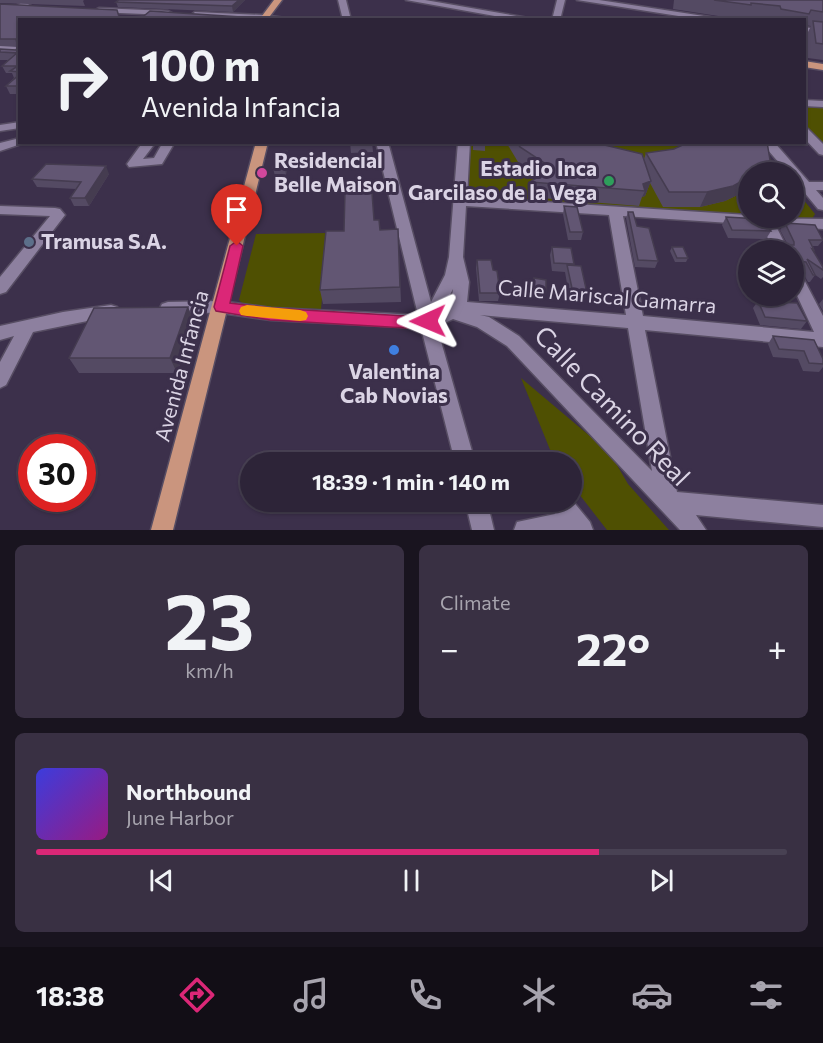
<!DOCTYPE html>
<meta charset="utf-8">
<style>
:root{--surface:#2d2438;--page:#393043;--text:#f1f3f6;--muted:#a7a4ae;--line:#484153;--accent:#db2777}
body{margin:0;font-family:Commissioner,sans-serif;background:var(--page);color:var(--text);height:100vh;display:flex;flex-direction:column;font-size:22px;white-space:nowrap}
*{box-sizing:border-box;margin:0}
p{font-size:20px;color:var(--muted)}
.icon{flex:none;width:33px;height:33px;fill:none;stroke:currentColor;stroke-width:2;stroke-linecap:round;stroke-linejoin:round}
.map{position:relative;height:530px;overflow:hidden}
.details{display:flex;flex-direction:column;gap:15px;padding:15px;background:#19141f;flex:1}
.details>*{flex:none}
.banner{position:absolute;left:18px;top:18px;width:788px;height:126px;border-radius:0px;box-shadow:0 2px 4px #0004,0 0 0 2px var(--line);background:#2d2438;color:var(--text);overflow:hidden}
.tools{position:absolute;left:738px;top:162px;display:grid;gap:12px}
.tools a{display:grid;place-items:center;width:66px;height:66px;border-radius:50%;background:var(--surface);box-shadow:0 2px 4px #0004,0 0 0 2px var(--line);font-size:30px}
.speed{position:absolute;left:18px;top:434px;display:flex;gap:12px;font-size:30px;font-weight:700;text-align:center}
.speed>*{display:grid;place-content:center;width:78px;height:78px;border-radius:50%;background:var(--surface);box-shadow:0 2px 4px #0004,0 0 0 2px var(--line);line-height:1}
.speed .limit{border:9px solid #d22;background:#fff;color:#111}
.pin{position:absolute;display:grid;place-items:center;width:51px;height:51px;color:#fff;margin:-62px -26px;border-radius:50% 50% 50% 0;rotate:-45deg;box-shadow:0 0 6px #0007}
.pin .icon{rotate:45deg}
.me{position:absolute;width:66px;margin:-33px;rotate:269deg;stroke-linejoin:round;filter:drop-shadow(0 0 4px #0008)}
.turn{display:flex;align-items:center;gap:21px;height:126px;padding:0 24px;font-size:27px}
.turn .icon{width:78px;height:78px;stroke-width:2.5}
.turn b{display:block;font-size:42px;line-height:51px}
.big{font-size:45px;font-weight:700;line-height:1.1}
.details .widget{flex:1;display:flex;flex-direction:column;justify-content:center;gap:9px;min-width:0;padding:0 21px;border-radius:9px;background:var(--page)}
.details .dial{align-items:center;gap:0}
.dial b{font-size:78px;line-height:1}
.song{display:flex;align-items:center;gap:18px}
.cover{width:72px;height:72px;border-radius:9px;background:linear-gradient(135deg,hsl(240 70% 55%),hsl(310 70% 35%))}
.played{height:6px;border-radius:3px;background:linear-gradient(90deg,var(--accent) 75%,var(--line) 75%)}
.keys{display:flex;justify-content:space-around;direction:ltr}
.heat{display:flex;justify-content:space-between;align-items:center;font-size:33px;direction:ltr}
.details .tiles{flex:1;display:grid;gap:15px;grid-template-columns:1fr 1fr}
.widget:last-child{grid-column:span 2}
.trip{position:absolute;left:240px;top:452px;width:342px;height:60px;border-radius:30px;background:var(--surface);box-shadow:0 2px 4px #0004,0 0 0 2px var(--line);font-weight:700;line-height:60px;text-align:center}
.menu{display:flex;height:96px;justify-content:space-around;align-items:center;background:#120e16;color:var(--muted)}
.menu .icon{width:42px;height:42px}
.menu .on{color:var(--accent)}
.menu b{font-size:27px;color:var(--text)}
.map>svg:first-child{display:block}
</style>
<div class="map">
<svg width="823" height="530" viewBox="0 0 823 530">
<rect width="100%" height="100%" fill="#3c304b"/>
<path fill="#4f5002" d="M804,105L823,107V145L804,126Z
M468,143H757L781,172H748V217L480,196L469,190Z
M794,188L815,214L812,219L769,218H794Z
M328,233L321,309L245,306L239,300L256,234Z
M521,378L610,453L628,484L669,530H607L572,485V462H555Z"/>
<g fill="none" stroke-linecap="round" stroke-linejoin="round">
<g stroke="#574d63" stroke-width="3">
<path id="minor" d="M26,0H36L0,22V15Z
M338,0H346L351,20H343Z
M406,0H425L540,20H517Z
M557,0H565L560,20H552Z
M577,0H599L730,20H704Z
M99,8L168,11L172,13L168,15L96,12L95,10Z
M195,12L264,15L268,18L240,20L192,17L191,15Z
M804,27L823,30V36L804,33Z
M0,45L20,46V52L0,51Z
M804,100L823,101V107L804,106Z
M20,122V128L0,131V125Z
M804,128L808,129L823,144V155L819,154L804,138Z
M20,138V142L24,143L0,151V143Z
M143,142H156L143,159L154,158L163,142H175L162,164L129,167L127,164Z
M376,142H388L431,302L445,275L449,257L458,142H470L467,197L748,215V218L823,219V229L776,226L788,250H774L761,225L623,216L643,316L814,332L794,289V269L799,270L823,316V347L645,330L677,492L823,505V527L696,515L706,530H680L507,346L477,327L453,319L437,327L475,462H455L421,328L271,320L221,313L162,312L160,308L162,304L168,302L221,301L271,308L418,315ZM466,206L609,215L626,315L467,302L469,282L463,257ZM453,289L451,304L442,310ZM480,315L628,328L652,471L519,336L489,317Z
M761,142H774L809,182H823V190H816L823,198V210L818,209L794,180V172H787Z
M0,206L55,208L60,209L65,215L6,292L0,294V277L50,216L0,214Z
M111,305L117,307L119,311L117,315L33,332L6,385L0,388V362L14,336L0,340V326L63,312Z
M572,500L590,522L593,530H514L517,522L555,514L548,501Z
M465,501H487L494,530H472Z"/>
</g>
<g stroke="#574d63" stroke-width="3">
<path id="major" d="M274,0H282L270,16L301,20H259Z
M804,61L823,64V70L804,67Z
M256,142H268L173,530H151Z"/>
</g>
<use href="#minor" fill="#8d809f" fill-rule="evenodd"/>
<use href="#major" fill="#ca957e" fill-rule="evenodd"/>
</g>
<path fill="#544a63" d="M0,0H84L83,1L85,6L0,3Z
M119,0H245L233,12L118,7L116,2Z
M674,0H823V60L808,58L806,36L811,26L804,25V20H763L746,17L745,20H744L673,9Z
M0,4L20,20V94H10L6,86L14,78L12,73H6L2,66L8,60H0V49L16,50L18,47L0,46Z
M350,142H372L373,152L351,153Z
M473,142H485V151L473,150Z
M506,142H592L644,159L646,153L748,172V190L725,201L700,207H663L650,183L645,196L642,197L639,206L528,197L530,182L539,176L518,162Z
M287,151L288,159L286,175L275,176L273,168Z
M109,174L89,206H74L70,198L76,189L37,187L32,179Z
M358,194L380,230L398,229L401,302L323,304L320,290L344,231Z
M564,206L583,232L581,240H568L563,214Z
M628,212L658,261L655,268L635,267L626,218Z
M726,217L771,231L766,239L728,238L722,225Z
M785,223L823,240L818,246H813L814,250L813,251L823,267V277L821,279L814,274L815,275L810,282H808L801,269L794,268V250H787L789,247L780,230Z
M552,247L574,264L573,265L587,293L584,301H570L565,272L552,271L550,255Z
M672,247L688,258L686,262H675L670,251Z
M477,260L493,270L500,293L498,301H479L476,268Z
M534,278L546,292L545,296L533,294Z
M823,299V311L819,304Z
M758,301L807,321L801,329L760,325L753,308Z
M188,307L194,322L177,373H79L69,358Z
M773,336L823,359V367L819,372L803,371L798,359L773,357L768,344Z"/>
<path fill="#453c50" d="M239,0H245L233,12L232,6Z
M287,151L288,159L286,175L285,168Z
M770,160L763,172H759Z
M106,166L109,174L89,206L85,198Z
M748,178V190L725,201L700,207L707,192Z
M651,181L645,196L642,197L645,191L643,184Z
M188,307L194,322L177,373L170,358Z"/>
<path fill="#625673" stroke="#453c50" stroke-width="1.5" d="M119,0H239L232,6L116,2Z
M714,0H823V12L811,10L809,14L781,9L780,6L751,3V5Z
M0,4L117,10L120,20H20V72L10,71L18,66H2L17,53L0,52V49L16,50L18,47L16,39H0Z
M150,11L240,17L238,20H139Z
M813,21L823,22V44L816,43Z
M20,74V86H6Z
M350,142H372V144L350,145Z
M517,142H592L642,154L651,181L643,184L645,191L530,182L552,168L520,147Z
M689,142H767L770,160L759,172H748V178L733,186L707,192H669L646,153L674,149Z
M276,151H287L285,168H273Z
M46,164L106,166L85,198H70L81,182L32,179Z
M358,190V194L372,193L374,220H379L380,230L398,229L400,287L320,290L326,231H344L345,191Z
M564,206L577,207L583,232H570Z
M628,212H633L637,226L649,228L658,261L638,260Z
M726,217L761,219L765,221L771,231L732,230Z
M785,223L815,225L823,240H809L814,250L812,249L823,267V270L807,259L815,275H813L806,262L797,261L794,254V250H792L790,245H794V242Z
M552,247L571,248L574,264L554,263Z
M672,247H683L688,258H677Z
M477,260H491L493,270L497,271L500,293H480Z
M567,265L581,266L587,293H573Z
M534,278L546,280V292L534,290Z
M758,301L797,303L807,321L765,317Z
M188,307L170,358H69L94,308Z
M773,336L814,340L823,359V364L809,363L804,351L779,349Z"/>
<path fill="#db2777" stroke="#8e194d" stroke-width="1.5" d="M237,241L243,246L230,303L270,308L406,316L433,317L435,321L433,325L406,328L270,320L216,311L214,307L230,246Z"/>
<path fill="#f59e0b" d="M247,305L300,310L306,312L308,316L306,320L300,321L247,316L241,315L239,311L241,307Z"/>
<circle fill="#d1479c" stroke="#3c304b" stroke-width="2" cx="262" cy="173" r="6"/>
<circle fill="#2e9e5b" stroke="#3c304b" stroke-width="2" cx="609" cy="181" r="6"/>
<circle fill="#5c6f8a" stroke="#3c304b" stroke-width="2" cx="29" cy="242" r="6"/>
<circle fill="#3f7fe0" stroke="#3c304b" stroke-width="2" cx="394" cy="350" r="6"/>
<g text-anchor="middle" stroke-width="6" stroke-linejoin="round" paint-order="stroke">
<g font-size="21" font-weight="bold" fill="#dbd4e5" stroke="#3c304b" text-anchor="start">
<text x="274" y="168">Residencial<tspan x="274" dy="24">Belle Maison</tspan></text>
<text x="597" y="176" text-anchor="end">Estadio Inca<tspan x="597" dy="24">Garcilaso de la Vega</tspan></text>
<text x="41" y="249">Tramusa S.A.</text>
<text x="394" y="379" text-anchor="middle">Valentina<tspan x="394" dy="24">Cab Novias</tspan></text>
</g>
<g font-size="21" fill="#dbd4e5" stroke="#3c304b">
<text transform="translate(607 297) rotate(5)" y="7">Calle Mariscal Gamarra</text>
<text transform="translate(182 366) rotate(-75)" y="7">Avenida Infancia</text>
</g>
<g font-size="26" fill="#dbd4e5" stroke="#3c304b">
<text transform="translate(612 406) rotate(46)" y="9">Calle Camino Real</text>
</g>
</g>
</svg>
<div class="tools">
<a><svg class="icon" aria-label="search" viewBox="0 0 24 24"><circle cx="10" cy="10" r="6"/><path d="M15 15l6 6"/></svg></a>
<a><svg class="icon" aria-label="layers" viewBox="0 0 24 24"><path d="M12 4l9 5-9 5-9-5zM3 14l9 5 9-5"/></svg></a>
</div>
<div class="speed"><div class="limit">30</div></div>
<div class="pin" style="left:237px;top:246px;background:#d93025"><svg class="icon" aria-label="arrive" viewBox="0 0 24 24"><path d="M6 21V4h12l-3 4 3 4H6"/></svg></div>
<svg class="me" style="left:428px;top:321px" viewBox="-20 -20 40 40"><path d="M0-17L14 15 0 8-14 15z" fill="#db2777" stroke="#fff" stroke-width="4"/></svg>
<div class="trip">18:39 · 1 min · 140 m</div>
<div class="banner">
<div class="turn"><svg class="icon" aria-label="right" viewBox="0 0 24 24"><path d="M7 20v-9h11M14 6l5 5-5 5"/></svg><div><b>100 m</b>Avenida Infancia</div></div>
</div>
</div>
<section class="details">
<div class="tiles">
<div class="widget dial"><b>23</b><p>km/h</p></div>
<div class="widget"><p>Climate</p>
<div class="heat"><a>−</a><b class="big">22°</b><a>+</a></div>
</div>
<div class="widget">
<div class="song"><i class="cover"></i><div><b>Northbound</b><p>June Harbor</p></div></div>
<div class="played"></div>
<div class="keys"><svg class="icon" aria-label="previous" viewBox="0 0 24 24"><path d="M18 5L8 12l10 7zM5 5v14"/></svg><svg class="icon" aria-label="pause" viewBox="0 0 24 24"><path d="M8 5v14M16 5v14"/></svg><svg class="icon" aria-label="next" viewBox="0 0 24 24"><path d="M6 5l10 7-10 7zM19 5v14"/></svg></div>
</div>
</div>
</section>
<nav class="menu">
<b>18:38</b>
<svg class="icon on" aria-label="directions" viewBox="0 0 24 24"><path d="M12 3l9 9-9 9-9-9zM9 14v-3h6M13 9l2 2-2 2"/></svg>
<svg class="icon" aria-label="music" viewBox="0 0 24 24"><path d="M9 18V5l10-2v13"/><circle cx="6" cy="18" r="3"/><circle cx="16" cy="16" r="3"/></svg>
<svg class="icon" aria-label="phone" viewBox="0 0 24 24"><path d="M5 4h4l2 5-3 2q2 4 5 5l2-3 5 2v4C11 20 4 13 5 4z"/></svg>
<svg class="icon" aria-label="climate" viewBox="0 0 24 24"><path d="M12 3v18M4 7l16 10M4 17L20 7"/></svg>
<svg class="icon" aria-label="car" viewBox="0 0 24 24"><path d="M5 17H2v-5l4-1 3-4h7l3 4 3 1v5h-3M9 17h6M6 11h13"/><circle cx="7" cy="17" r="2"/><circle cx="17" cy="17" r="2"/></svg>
<svg class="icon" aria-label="filters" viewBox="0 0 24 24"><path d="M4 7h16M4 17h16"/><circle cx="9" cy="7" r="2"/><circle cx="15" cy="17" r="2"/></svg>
</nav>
